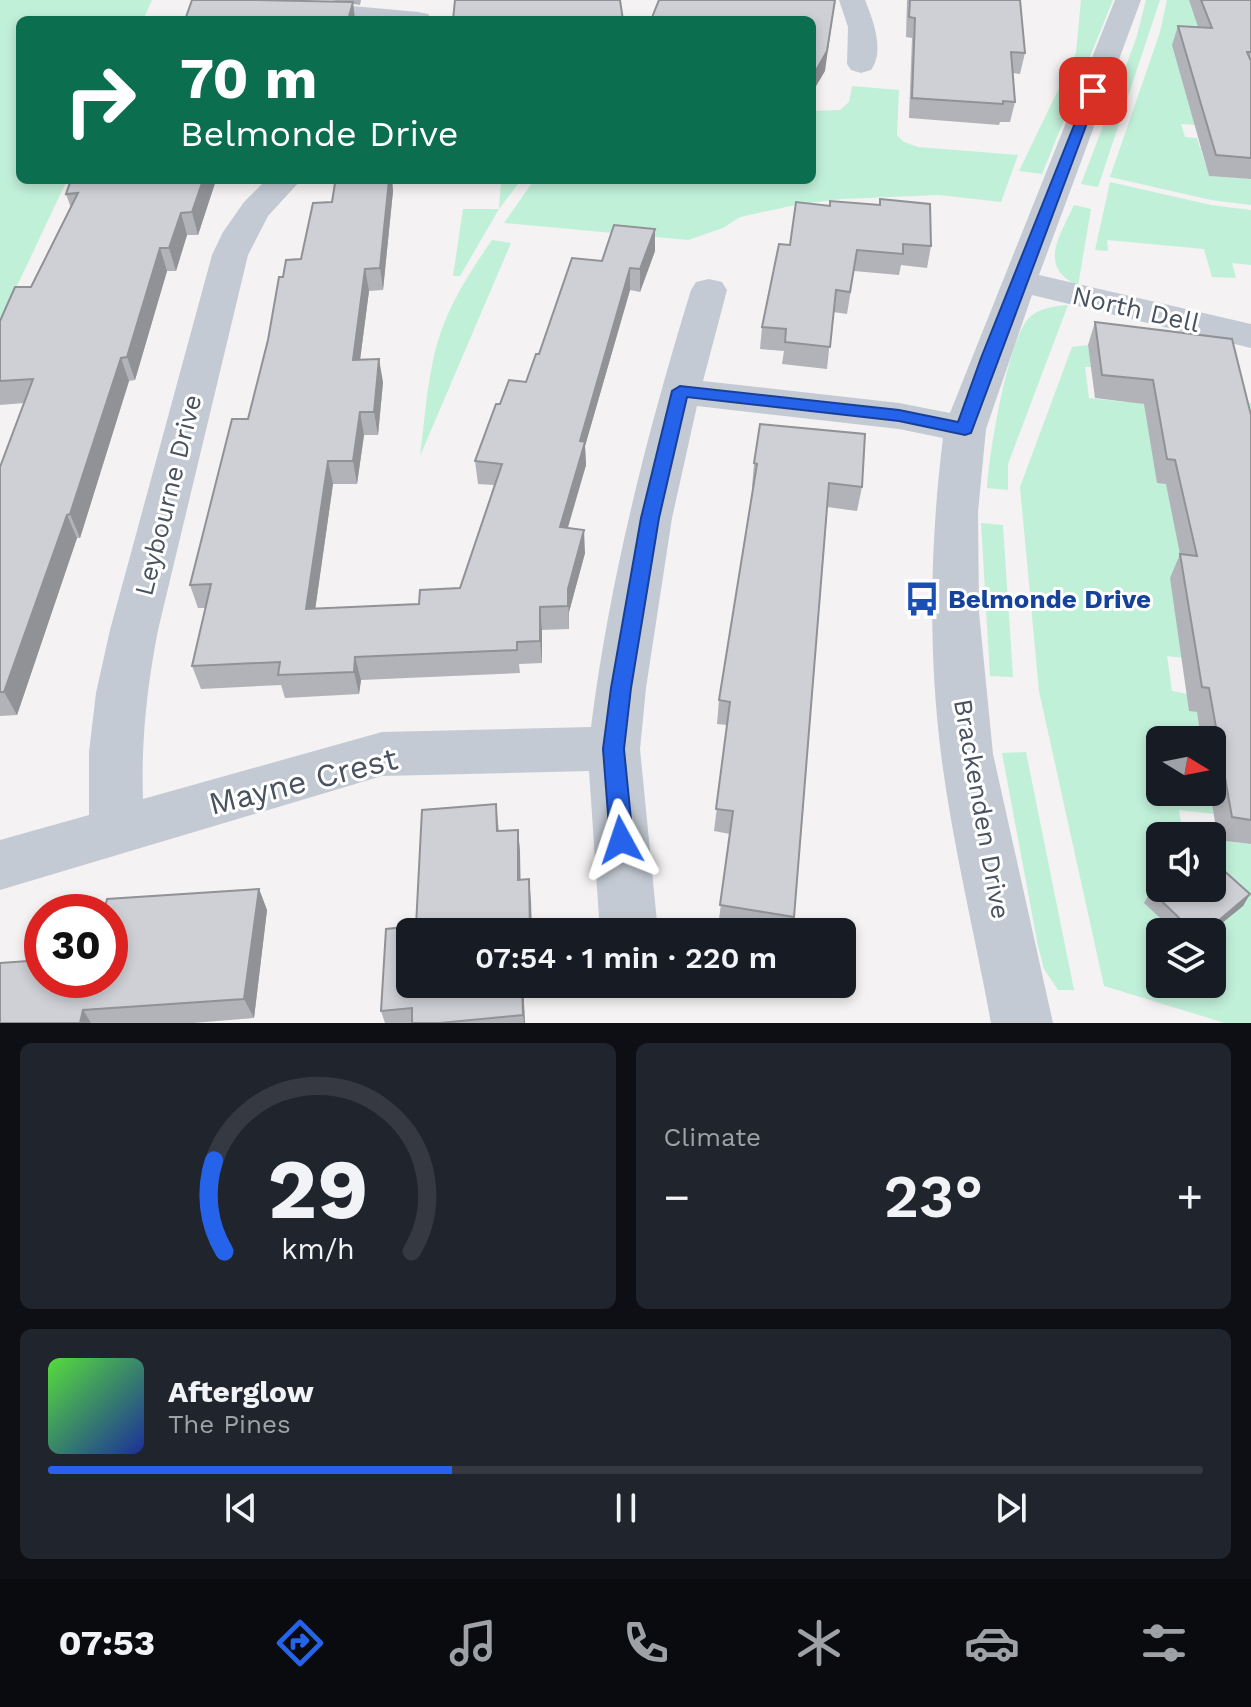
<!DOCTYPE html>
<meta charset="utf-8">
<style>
:root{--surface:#171b24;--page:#20242c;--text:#f1f3f6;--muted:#9ea1a6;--line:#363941;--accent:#2563eb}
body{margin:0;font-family:"Work Sans",sans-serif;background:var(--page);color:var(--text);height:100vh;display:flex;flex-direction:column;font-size:30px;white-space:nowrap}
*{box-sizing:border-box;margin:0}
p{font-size:26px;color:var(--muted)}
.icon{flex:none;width:44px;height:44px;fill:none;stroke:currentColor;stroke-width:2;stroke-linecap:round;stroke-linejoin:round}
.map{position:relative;height:1023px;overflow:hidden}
.side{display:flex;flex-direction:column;gap:20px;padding:20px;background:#0d0f14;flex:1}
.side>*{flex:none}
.top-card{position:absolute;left:16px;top:16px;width:800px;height:168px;border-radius:12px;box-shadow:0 4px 12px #0003;background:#0b6e4f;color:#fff;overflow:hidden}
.needle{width:52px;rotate:100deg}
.tools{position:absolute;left:1146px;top:726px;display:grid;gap:16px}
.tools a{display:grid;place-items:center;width:80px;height:80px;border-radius:12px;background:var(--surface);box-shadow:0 4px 12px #0003;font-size:40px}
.speed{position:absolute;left:24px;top:894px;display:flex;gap:16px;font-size:40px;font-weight:700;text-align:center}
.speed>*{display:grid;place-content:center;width:104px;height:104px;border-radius:50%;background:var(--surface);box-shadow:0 4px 12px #0003;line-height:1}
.speed .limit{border:12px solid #d22;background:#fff;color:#111}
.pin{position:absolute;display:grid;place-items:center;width:68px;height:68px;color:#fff;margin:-34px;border-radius:16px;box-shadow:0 4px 12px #0006}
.me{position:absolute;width:88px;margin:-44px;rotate:355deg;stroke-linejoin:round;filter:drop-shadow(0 0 6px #0008)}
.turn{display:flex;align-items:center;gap:28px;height:168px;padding:0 32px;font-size:36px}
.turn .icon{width:104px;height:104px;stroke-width:2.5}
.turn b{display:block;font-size:56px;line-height:68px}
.big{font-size:60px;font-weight:600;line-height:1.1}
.side .card{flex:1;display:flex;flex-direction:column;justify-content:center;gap:12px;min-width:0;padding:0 28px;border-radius:12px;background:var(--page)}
.side .dial{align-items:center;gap:0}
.dial svg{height:208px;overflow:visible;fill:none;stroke:var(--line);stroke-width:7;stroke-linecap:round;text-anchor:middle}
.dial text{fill:var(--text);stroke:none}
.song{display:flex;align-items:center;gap:24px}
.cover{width:96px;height:96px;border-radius:12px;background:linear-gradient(135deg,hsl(110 70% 55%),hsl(230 70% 35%))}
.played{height:8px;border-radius:4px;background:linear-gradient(90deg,var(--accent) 35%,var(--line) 35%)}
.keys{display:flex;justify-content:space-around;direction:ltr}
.heat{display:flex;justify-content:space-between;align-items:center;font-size:44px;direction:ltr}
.side .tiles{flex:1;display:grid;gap:20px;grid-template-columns:1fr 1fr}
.card:last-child{grid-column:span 2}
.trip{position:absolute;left:396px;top:918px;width:460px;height:80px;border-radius:12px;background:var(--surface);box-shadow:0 4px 12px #0003;font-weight:600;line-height:80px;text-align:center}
.menu{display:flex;height:128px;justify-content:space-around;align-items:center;background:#090b0e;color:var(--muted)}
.menu .icon{width:56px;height:56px}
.menu .current{color:var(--accent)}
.menu b{font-size:36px;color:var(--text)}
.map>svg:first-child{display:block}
</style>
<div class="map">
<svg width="1251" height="1023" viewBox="0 0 1251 1023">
<rect width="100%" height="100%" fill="#f4f2f2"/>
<path fill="#c1f0d9" d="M0,0H152L143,20H20V180H67L0,322Z
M1081,0H1113L1042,174L1019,171L1076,53Z
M1146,0H1160L1098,187L1081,184L1136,39Z
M1167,0H1251V129L1181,124L1185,137L1197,138L1200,148L1247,152L1201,150L1209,176L1251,179V205L1211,200L1110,177L1160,32Z
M852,86L899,90L897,135L904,142L918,147L1018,155L1001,202L939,195L842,199L800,204L740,217L723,228L688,240L504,223L534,180H812V111L840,110L849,102Z
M501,180H521L499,209L460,276H453L463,209H499Z
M1110,182L1211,205L1251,210V265L1232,263L1236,278L1212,277L1204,249L1107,240L1108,251L1095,250Z
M1074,205L1091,209L1078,286C1037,266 1060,236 1074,205Z
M492,240L511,243L420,456C426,412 428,362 445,321C457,292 474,266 492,240Z
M1068,305L1008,464V490L987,488C989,453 1007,344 1028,319C1038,308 1055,306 1068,305Z
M1088,345L1091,367H1085L1089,398L1127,402L1251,403V453L1183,486L1178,540L1185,580L1191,659L1167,656L1172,691L1188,694L1189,710L1197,712L1201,740H1160V792H1210L1214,814L1179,810L1183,835L1191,836H1160V888L1175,932H1160V984H1212L1211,932L1242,906L1212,878V839L1251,844V1023H1225L1104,986L1039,691L1020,487L1072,347Z
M981,523L1003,525L1013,677L990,676Z
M1026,752L1074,990H1058L1044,969L1038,946L1002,753Z"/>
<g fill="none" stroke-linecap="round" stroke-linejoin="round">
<path fill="#c3cad3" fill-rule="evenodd" d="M287,0L418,12L428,14L432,20H329L289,13L285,7Z
M839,0H865C873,20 885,51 871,70L861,73L851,70L847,64L848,27Z
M1115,0H1141L1039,275L1251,324V348L1032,295L986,429L978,512L979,612L993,754L1053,1023H991C975,935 952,842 941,754C928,649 930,543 943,438L899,429L697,406L672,518L646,688L640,749L658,932H600L589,771L382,776L0,890V840L89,815V752L96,693L110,630L212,255L223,232L244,202L266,180H301L268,216L248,255L158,630C147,687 141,741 143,799L382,732L591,727C610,578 647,433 691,290L696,282L709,279L722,282L727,290L703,381L899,403L950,413Z"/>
</g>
<path fill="#b1b3b8" d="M331,0H361L360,5L353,4L355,20H185L342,2Z
M907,0H1020L1025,53L1020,74L1013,73L1015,102L1010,122H1000L999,125L909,118L912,38L906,37Z
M1189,0H1251V179L1209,176L1172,45L1178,26L1198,27Z
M216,180L198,235H187L176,271H167L135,380L129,381L80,538H77L17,715L0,716V467L24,403L0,405V321L31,287L71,208L66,194Z
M340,180H392L393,191L383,290L369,291L360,360L383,382L378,435H364L357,484H333L315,609L419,604L460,588L494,485L478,484L475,461L500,404L526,382L539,354L602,261L655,229V251L640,292L630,290L585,446L586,465L568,528L585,553L569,612V629L542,630V663L519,664L520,673L361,680L359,694L285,698L281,685L201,689L192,666L206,608H198L190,585L248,419L283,277L301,259L332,202Z
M796,202L931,246L927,268L901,265L899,275L854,271L847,314L833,312L827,369L782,364L784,351L760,349L762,327L790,245Z
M1095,322L1251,415V844L1218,840L1210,792H1212V740H1201L1197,712L1189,711L1170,578L1180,554L1166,484L1157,483L1144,404L1095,398L1088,345Z
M754,463L862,487L857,511L827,507L794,917L791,932H750L718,927L730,834L714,831L727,725L717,724L719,700L754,487H752Z
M496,804L499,831L518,830L520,852V880L529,879L532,932H410V984H523L525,1023H385L381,1011L386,929L416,926L422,810Z
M259,889L267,910L254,1018L193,1023H0L42,980Z
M1151,891L1250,894L1243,906L1211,932H1175L1144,903Z"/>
<path fill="#909296" d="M835,0L825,71L812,93L814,74Z
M353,2L355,20H348Z
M203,180H216L198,235L192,212Z
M389,180H392L393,191L383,290L380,268Z
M181,213L187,235L176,271L169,248Z
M655,229V251L640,292V269Z
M160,248L167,271L135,380L127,357Z
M630,268V290L585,446L586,465L561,550L560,527L580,441Z
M365,269L369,291L357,383L353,360Z
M121,358L129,381L80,538L70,514Z
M379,359L383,382L378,435L374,412Z
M360,412L364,435L357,484L353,461Z
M328,461L333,484L312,632L306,609Z
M67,515L77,538L17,715L4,692Z
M584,530L585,553L569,612V629L568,589Z
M540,607L542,630V663L540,641Z
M355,657L361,680L359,694L354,672Z
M518,830L520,852L521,902L518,880Z
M529,879L531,901L532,932H530Z
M259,889L267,910L254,1018L244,999Z
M1250,894L1243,906L1211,932H1205Z
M522,984H523L525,1023H524L523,1015Z
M83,1010L91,1023H80Z"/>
<path fill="#ced0d6" stroke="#909296" stroke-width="2" d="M192,0H257L353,2L348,20H185Z
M455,0H620L623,20H453Z
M659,0H835L827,51L814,74L812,73V20H651Z
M910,0H1020L1025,53L1011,52L1015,102L1003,101V104L912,98L915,18L909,17Z
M1201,0H1251V52H1247L1251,61V158L1216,155L1178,26L1212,28Z
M71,180H203L192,212L181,213L169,248H160L127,357L121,358L70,514L67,515L4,692H0V467L33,379L0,381V321L15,287H31L78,193L66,194Z
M340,180H389L380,268L365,269L353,360L379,359L374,412H360L353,461H328L306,609L419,604L420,590L460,588L502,464L475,461L496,404H500L509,380L526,382L536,354H539L572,258L602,261L614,225L655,229L640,269L630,268L580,441L585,442L560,527L584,530L568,589V606L540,607V641L517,642V650L355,657L354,672L278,675L280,662L192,666L211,584L190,585L232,419H248L268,340L279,277H283L286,260L301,259L313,203L332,202L335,183H339Z
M880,199L930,204L931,246L903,244V254L857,250L850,292L836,290L830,347L785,342L786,329L762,327L779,244L790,245L796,202L830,206V201L880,205Z
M1095,322L1232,339L1251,415V820L1232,817L1209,688L1202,687L1180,554L1197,556L1175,460L1167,459L1153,380L1102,375Z
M760,424L865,434L862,487L829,483L794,917L720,905L733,811L716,809L730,702L719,700L757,464L754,463Z
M496,804L497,831L518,830V880L529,879L530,932H410V984H522L523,1015L440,1023H412V1008L381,1011L386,929L416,926L422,810Z
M1212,860L1250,894L1205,932H1194L1151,891L1160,884V888H1212Z
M259,889L244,999L83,1010L80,1023H0V963L42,960V980H110V912H104L107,899Z"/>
<path fill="#2563eb" stroke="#184099" stroke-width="2" d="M1089,88L1099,91L971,433L965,435L899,421L687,397L659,518L631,688L624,749L633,840L629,848L621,851L613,848L610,840L603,749L611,688L641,518L672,391L680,386L899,410L958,422L981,358Z"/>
<defs>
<g id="bus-bare" transform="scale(2.76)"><path d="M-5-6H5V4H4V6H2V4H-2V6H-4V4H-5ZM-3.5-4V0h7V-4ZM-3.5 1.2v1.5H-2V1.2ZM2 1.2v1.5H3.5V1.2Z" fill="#1a4fb4" stroke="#fff" stroke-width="2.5" paint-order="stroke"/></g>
</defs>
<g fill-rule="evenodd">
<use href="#bus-bare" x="922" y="599"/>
</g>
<g text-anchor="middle" stroke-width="6" stroke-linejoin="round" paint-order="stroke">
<g font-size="26" fill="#495360" stroke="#fff">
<text transform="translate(1136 309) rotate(13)" y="9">North Dell</text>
<text transform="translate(168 495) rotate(-76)" y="9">Leybourne Drive</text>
<text transform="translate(982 809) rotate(80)" y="9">Brackenden Drive</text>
</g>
<g font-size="26" font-weight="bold" fill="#164399" stroke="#fff" text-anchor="start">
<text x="948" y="608">Belmonde Drive</text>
</g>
<g font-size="32" fill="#495360" stroke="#fff">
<text transform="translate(303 781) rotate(-14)" y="11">Mayne Crest</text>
</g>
</g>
</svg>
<div class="tools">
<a><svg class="needle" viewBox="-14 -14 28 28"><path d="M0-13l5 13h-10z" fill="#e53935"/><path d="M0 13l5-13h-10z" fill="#9ea1a6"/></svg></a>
<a><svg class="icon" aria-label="sound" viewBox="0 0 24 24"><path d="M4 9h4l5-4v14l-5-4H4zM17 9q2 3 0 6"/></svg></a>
<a><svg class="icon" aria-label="layers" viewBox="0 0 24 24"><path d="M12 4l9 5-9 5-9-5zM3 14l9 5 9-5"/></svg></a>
</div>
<div class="speed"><div class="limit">30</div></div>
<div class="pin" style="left:1093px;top:91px;background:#d93025"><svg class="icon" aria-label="arrive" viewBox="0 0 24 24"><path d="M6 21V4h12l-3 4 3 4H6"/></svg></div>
<svg class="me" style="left:621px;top:840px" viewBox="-20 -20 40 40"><path d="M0-17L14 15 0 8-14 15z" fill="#2563eb" stroke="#fff" stroke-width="4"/></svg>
<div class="trip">07:54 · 1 min · 220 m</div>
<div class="top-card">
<div class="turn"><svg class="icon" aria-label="right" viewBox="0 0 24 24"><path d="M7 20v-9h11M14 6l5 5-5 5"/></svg><div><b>70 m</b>Belmonde Drive</div></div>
</div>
</div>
<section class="side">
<div class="tiles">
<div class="card dial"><svg viewBox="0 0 100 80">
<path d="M14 69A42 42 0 1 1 86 69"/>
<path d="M14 69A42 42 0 0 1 10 34" stroke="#2563eb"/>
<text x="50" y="56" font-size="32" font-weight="700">29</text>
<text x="50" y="72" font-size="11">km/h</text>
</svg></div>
<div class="card"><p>Climate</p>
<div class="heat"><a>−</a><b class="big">23°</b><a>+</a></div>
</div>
<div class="card">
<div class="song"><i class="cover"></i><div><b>Afterglow</b><p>The Pines</p></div></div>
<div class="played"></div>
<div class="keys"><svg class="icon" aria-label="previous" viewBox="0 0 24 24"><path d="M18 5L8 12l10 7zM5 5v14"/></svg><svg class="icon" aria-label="pause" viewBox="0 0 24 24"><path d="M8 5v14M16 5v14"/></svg><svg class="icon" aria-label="next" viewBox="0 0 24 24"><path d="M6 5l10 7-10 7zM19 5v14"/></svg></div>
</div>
</div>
</section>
<nav class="menu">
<b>07:53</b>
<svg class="icon current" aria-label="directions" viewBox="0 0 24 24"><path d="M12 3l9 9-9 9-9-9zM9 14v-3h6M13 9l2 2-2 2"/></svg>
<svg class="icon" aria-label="music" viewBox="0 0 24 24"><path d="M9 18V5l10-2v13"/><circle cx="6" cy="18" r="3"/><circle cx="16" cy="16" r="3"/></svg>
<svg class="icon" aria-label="phone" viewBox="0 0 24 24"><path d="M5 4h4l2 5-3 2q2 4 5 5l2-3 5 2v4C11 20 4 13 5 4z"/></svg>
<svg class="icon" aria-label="climate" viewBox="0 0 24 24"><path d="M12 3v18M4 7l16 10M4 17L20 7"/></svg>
<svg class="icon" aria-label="car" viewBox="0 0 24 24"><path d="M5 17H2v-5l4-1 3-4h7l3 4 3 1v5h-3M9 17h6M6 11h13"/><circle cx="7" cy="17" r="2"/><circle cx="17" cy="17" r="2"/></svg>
<svg class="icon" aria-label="filters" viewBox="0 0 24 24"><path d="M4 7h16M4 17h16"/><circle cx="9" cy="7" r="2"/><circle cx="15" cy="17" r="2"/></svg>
</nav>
